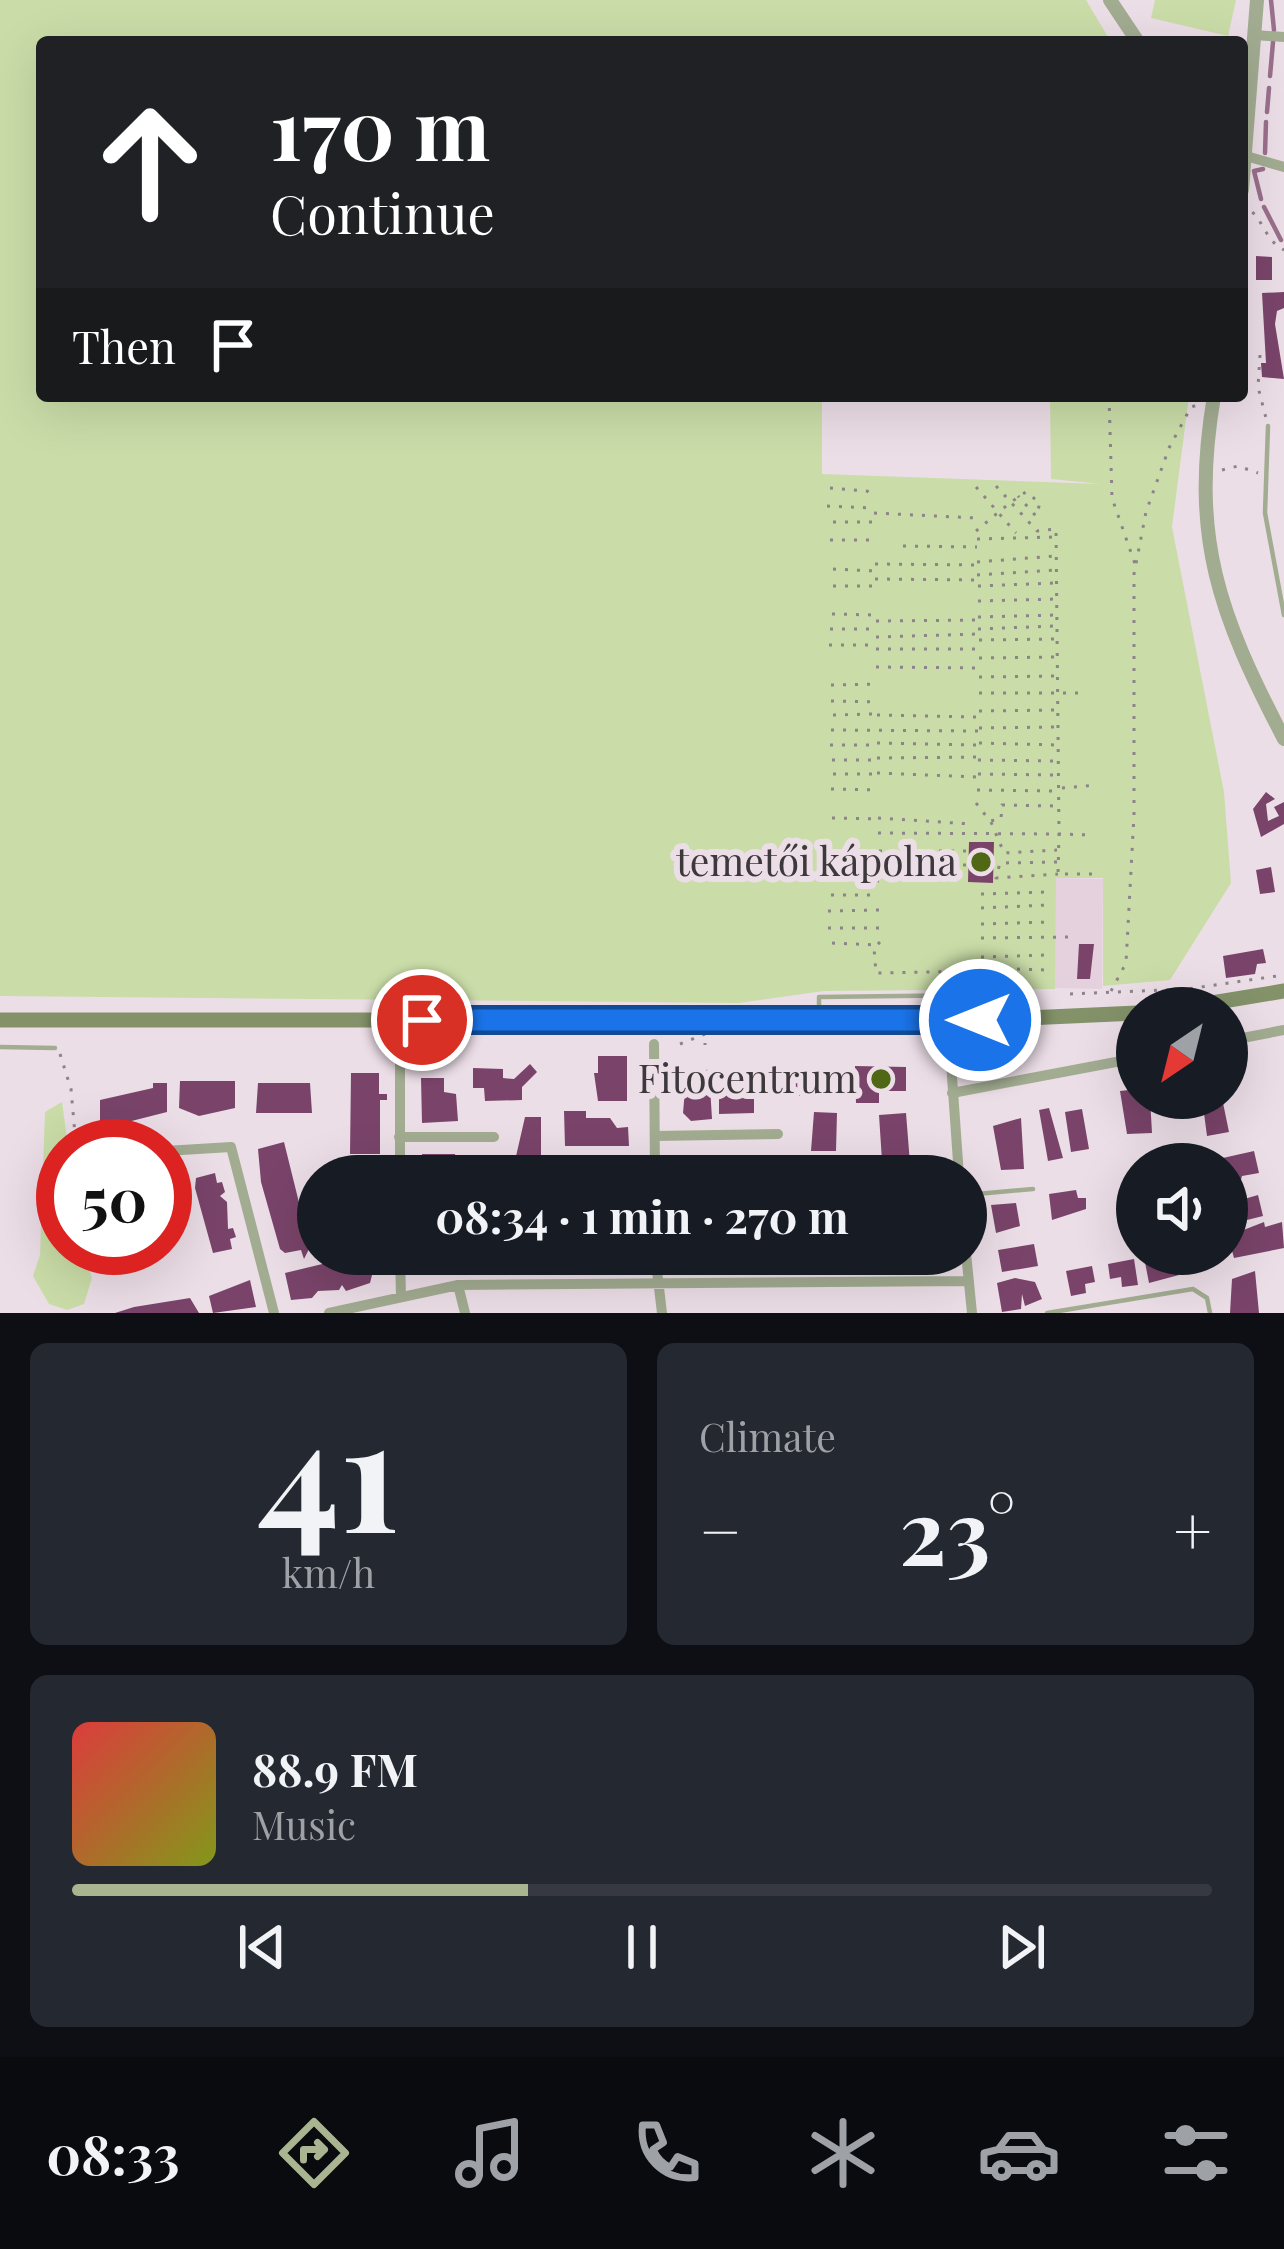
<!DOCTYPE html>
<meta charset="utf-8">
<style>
:root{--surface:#171b24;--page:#242831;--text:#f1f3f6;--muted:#9ea1a6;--line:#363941;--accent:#a9b491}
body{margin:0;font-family:"Playfair Display",serif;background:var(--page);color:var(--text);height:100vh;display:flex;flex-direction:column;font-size:45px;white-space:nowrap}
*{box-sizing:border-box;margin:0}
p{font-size:39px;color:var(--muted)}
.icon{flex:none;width:66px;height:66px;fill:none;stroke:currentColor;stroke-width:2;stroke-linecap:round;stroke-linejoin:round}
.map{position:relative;height:1313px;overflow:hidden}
.drawer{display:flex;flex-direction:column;gap:30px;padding:30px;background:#0d0f14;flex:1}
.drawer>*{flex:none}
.hud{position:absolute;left:36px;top:36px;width:1212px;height:366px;border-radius:12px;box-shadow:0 12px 48px #0002;background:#202124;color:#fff;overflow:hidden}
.needle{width:78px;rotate:215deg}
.buttons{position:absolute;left:1116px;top:987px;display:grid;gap:24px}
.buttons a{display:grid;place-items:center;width:132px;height:132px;border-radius:50%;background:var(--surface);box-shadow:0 12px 48px #0002;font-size:60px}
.speed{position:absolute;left:36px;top:1119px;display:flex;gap:24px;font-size:60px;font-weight:700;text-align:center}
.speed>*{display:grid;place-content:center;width:156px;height:156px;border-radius:50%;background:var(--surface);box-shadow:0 12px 48px #0002;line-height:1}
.speed .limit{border:18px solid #d22;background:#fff;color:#111}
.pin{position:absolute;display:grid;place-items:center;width:102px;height:102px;color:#fff;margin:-51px;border:6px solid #fff;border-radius:50%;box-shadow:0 3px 12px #0007}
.me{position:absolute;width:132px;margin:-66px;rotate:270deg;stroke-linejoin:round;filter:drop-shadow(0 0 9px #0008)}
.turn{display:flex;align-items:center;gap:42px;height:252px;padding:0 36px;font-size:54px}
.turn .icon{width:156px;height:156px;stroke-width:2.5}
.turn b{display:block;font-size:84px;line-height:102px}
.then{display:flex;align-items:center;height:114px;padding:0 36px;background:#0003;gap:24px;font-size:45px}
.big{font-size:90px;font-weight:700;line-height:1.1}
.drawer .tile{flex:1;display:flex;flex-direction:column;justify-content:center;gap:18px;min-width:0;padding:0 42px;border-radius:18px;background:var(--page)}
.drawer .dial{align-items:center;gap:0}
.dial b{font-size:156px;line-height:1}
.song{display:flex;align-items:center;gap:36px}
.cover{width:144px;height:144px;border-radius:18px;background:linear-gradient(135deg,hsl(0 70% 55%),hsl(70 70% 35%))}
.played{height:12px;border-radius:6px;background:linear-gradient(90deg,var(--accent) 40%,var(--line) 40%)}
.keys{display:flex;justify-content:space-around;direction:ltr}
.heat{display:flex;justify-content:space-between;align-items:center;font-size:66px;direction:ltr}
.drawer .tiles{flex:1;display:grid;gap:30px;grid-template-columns:1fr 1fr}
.tile:last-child{grid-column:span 2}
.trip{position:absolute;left:297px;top:1155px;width:690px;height:120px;border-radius:60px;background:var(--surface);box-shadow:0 12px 48px #0002;font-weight:700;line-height:120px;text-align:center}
.tabs{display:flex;height:192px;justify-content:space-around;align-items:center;background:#090b0e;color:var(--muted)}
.tabs .icon{width:84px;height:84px}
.tabs .on{color:var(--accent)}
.tabs b{font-size:54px;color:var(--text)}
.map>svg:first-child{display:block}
</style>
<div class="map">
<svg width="1284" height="1313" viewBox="0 0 1284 1313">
<rect width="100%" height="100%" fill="#ecdee7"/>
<path fill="#e5d1de" d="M1055,878L1103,879L1102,989L1055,988Z"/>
<path fill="#cadda8" d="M0,0H1086L1111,42H42V396H822V474L1101,484L1051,479L1050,396H1189L1172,527L1224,792L1231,883L1170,980L1103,986V878H1056L1055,989L824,991L739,1003L0,996Z
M1155,0H1236L1228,36L1151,18Z
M62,1102L68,1146H63V1248H82L92,1278L84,1304L67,1310L49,1304L33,1276L40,1255L45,1112Z"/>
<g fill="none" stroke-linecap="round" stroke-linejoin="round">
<path stroke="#9a6f8c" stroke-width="4.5" d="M1271,0L1274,30
M1270,76L1273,42
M1267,112L1269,88
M1265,153L1266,122
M1261,199L1254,171L1263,169
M1264,207L1281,240"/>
</g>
<path fill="#7a446a" d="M1256,256L1272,257V280H1256Z
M1284,292V308L1277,311L1275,324L1284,379L1262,377L1261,363H1266L1262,293Z
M1266,792L1275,799L1266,804L1268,821L1279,816L1274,807L1284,802V824L1261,837L1253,809Z
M969,842H994L993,883L968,882Z
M1271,867L1275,892L1260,894L1256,870Z
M1079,944H1094L1090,979H1077Z
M1263,949L1266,963L1257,964L1255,974L1226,978L1223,956Z
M983 1055a12 12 0 1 1 24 0a12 12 0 1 1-24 0Z
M598,1056H627V1101H598L594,1073H598Z
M530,1064L537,1072L522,1087V1100L485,1101L484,1088H473V1068L503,1069V1078L514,1079Z
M855,1066L906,1067V1091H879V1103H856Z
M690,1069L709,1070L712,1119L691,1121L683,1113L685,1090H678V1073Z
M770,1070H836V1094L779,1097L770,1094Z
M351,1073H379V1094H387V1100H380V1154H350Z
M421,1078H444V1092L456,1094L458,1121L422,1123Z
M180,1081H235V1108L199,1116L179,1108Z
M153,1083H167V1112L100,1129V1100L153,1088Z
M258,1083H310L312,1113H256Z
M745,1088L754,1090V1113L719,1114V1090Z
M1129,1090L1137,1098H1150L1152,1133L1127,1134L1120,1091Z
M1202,1098H1222L1229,1132L1207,1136Z
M1049,1108L1063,1158L1048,1161L1039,1110Z
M1082,1109L1089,1149L1071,1152L1065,1112Z
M564,1111H586V1118H610L617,1128L628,1127L629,1146H565Z
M814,1112L837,1113L836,1151H811Z
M906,1113L911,1176H883L879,1115Z
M525,1117H541V1165H514Z
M1021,1118L1024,1169L1001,1170L993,1126Z
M284,1142L310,1247L304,1259L301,1250L285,1253L280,1249L261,1182L258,1149Z
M1254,1151L1259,1173L1242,1176L1238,1190L1227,1196V1164L1205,1162Z
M422,1154H455L459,1176H422Z
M689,1157L738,1158L743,1170L738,1176H688Z
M617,1158L618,1167L637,1165V1176H599L598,1159Z
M215,1173L217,1183L222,1182L225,1192L220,1196L227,1202L228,1229L233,1228L236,1237L230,1239L232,1249L213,1253L195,1188L196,1178Z
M1076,1190L1078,1198H1086V1209L1052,1220L1049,1194Z
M1258,1195L1263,1216L1227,1225V1204Z
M1016,1203L1020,1226L996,1233L991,1205Z
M1264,1222L1265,1227L1282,1222L1284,1248L1234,1258L1228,1236Z
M1034,1244L1038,1266L1002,1272L998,1250Z
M581,1254H635V1260L591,1264L581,1261Z
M1161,1254H1175L1179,1275L1149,1283L1144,1257Z
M1134,1259L1138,1285L1122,1287L1121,1277L1110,1279L1108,1264Z
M339,1260L372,1275L370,1283L346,1291L342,1285L339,1290L318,1291L312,1298L291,1300L285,1273Z
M1092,1266L1095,1282L1085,1284L1086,1293L1071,1296L1066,1271Z
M1255,1271L1259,1313H1230L1232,1279Z
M1015,1278L1035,1282L1042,1299L1025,1306L1022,1294L1021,1309L1002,1312L997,1283Z
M250,1280L256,1307L213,1313L209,1296Z
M190,1298L199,1313H115L134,1307Z"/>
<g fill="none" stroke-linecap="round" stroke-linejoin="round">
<path stroke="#8d8489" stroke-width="3" stroke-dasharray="3 9" stroke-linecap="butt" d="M1242,206C1264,214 1262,239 1284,250
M1260,355L1258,387L1266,418
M1109,396L1112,498L1135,564
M1222,470L1238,466L1258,473
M996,486L1037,531L1056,529L1059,834L1089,835
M976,487L1016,533
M830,488L867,491L876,497
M827,506L874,508
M874,513L976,518
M833,522H874
M976,531C992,518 1008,503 1026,492L1040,503L1036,516L1018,496
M977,539L1054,537
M830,540H874
M903,546L977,547
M977,562L1055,556
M875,564L977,565
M833,569L875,571
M977,575L1055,570
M875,579L977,580
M833,586H875
M978,586L1055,583
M978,601L1056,599
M832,614L875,615
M978,617L1056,615
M876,621L978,620
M830,629H876
M978,629L1056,626
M876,637L978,634
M979,640L1056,639
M829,645H876
M876,649H979
M979,658L1057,657
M876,667L979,668
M979,677L1057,676
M831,685L876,684
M979,693H1086
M831,701L876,702
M979,711L1058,710
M833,715L873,714
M877,715L979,717
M979,728L1058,727
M831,730L979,731
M877,743L979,745
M979,743L1058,745
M830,745H877
M877,758L978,757
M832,760H877
M978,760L1058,761
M877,773L978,777
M833,774H877
M978,774L1058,775
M1062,788L1096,785
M831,789L878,790
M977,790L1058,791
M976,803L990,821L1001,819L1002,805L1059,806
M832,818L878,819
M878,818L971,824
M991,822L1004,853L1057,850
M878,833L1059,834L1058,874H1100
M879,851H967
M1057,862L1000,863L996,878L1058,874
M834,863H879
M879,867L966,865
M830,879L879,881
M981,894L1048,892
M831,895H879
M981,908L1048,905
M828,911L879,910
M981,924L1049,922
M828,928H880
M981,938L1074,937
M880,942L874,948L876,973L980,971
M832,943L877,945
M981,957L1048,955
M981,968L1048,970
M1111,991L1126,963L1134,815V574L1146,512L1169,448L1191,407L1201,404
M1070,994L1187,989L1284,975
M680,1044L705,1034V1045
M60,1054L71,1089L76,1146"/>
<path stroke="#a2ac91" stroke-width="4.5" d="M1268,426L1265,513L1284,615
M819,1014V997L981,995L980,1014
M0,1047L55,1048
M966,1195L1033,1189
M1047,1313L1193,1289L1207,1298L1210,1313"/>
<path stroke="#a2ac91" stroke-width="10" d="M1254,35L1284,37
M1246,156L1284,167
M948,1020L959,1176
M1227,1041L1284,1030
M654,1044L655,1176
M952,1093L1137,1058
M655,1136L778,1134
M399,1137H494
M165,1151L231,1147L274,1313
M400,1176V1059
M966,1253L972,1313
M400,1254L401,1296
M655,1254L662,1313
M458,1285L465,1313
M329,1313L458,1285L969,1281"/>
<path stroke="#a2ac91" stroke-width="14" d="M1110,0L1138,42
M1242,190L1257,0
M1214,396C1190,538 1219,614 1284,739"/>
<path stroke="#839269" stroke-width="15" d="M1181,1008L1284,991
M0,1020H980L1137,1013"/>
</g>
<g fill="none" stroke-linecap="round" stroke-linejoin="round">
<g stroke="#114b97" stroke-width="30">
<path id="route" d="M422,1020H980"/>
</g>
<use href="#route" stroke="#1a73e8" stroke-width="21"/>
</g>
<g fill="#506716" stroke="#ecdee7" stroke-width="4.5">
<circle cx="981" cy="862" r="12"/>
<circle cx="881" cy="1079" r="12"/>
</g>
<g text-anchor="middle" stroke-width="12" stroke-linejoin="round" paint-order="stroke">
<g font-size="39" fill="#3d383b" stroke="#ecdee7" text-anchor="end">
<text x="957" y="876">temetői kápolna</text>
<text x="857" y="1093">Fitocentrum</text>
</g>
</g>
</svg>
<div class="buttons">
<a><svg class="needle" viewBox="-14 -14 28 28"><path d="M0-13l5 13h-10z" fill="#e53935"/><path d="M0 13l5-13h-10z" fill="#9ea1a6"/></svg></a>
<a><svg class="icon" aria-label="sound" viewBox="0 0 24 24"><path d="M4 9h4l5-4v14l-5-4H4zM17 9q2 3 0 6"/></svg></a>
</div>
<div class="speed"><div class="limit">50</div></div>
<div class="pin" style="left:422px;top:1020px;background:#d93025"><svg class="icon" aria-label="arrive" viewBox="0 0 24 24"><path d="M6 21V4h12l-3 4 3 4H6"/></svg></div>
<svg class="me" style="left:980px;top:1020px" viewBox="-20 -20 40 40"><circle r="17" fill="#1a73e8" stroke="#fff" stroke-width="3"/><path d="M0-11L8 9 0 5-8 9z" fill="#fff"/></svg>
<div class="trip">08:34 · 1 min · 270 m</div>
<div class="hud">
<div class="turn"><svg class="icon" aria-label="ahead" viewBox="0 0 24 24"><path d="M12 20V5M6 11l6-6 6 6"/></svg><div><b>170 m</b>Continue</div></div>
<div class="then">Then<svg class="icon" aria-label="arrive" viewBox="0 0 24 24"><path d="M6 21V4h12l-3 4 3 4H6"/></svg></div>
</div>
</div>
<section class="drawer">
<div class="tiles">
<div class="tile dial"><b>41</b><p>km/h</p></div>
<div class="tile"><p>Climate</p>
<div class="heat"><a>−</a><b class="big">23°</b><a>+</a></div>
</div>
<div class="tile">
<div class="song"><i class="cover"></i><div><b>88.9 FM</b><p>Music</p></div></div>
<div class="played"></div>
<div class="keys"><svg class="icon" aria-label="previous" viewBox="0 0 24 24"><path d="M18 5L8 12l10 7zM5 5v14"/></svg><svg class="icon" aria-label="pause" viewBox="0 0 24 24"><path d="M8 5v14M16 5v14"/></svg><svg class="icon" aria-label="next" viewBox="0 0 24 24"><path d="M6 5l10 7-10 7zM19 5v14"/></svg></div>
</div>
</div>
</section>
<nav class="tabs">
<b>08:33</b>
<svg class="icon on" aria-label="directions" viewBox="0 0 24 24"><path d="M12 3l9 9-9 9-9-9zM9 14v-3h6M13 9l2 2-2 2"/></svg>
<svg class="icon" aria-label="music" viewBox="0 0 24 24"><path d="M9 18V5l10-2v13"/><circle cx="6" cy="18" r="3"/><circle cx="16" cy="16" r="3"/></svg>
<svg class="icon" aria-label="phone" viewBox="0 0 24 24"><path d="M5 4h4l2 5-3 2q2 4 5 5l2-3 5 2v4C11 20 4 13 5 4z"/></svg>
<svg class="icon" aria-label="climate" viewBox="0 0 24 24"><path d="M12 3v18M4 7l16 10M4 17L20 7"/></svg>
<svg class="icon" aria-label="car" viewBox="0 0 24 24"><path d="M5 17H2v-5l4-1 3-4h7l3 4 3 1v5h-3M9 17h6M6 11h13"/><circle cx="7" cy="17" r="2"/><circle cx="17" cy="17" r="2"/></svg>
<svg class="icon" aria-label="filters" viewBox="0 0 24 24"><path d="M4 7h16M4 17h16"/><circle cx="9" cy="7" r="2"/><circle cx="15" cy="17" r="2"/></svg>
</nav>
